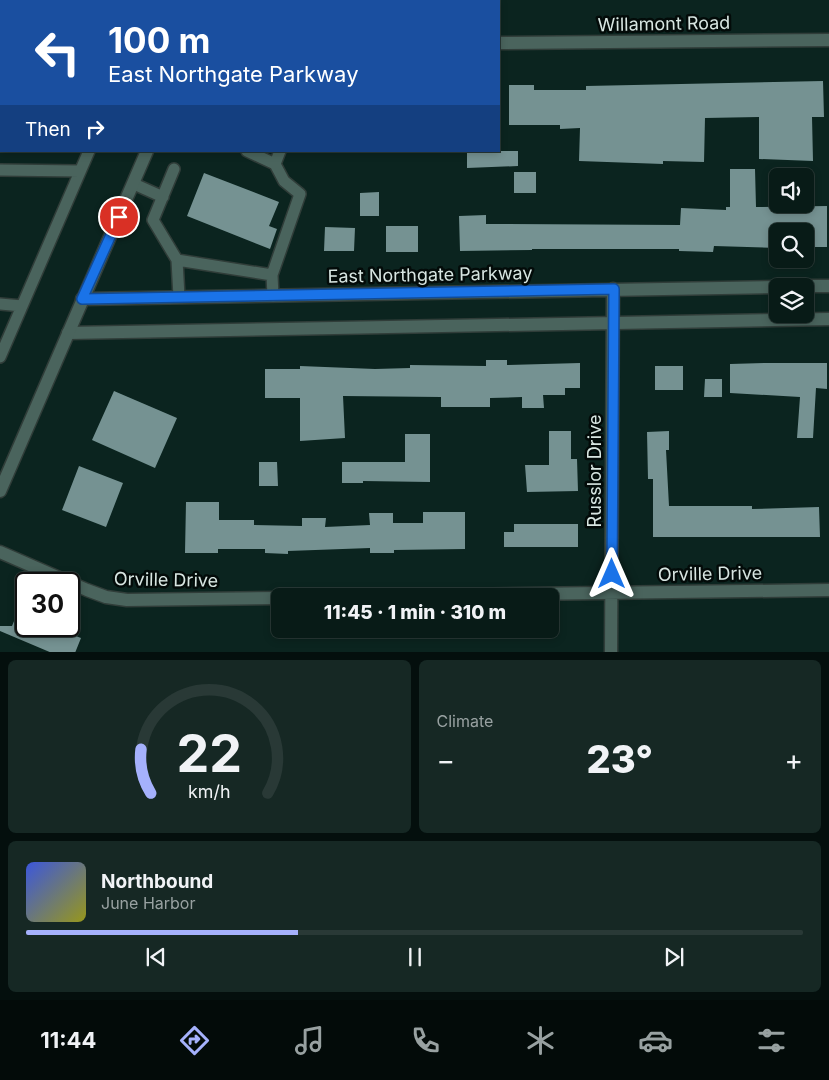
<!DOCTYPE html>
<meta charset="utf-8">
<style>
:root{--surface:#081b17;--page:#162824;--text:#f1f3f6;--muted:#98a1a1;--line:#293936;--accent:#a5b1fc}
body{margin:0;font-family:Inter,sans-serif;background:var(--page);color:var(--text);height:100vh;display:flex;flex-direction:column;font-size:19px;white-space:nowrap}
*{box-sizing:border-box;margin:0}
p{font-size:16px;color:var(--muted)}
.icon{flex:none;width:28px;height:28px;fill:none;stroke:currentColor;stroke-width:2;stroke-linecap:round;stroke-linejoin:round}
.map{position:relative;height:652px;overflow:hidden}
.side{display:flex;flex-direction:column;gap:8px;padding:8px;background:#040f0d;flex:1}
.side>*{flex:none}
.hud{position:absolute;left:0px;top:0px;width:500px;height:152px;box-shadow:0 2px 8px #0003,0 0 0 1px var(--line);background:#1a4fa0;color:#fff;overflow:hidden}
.buttons{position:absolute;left:769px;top:168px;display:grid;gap:10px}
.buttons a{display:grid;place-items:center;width:45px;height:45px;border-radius:8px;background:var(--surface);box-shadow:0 2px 8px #0003,0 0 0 1px var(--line);font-size:25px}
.speed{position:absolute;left:15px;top:572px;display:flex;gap:10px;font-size:25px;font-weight:700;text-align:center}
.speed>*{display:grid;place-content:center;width:65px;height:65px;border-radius:50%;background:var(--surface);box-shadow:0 2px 8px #0003,0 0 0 1px var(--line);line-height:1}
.speed .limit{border:2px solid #111;border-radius:8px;background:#fff;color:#111}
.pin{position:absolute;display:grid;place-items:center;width:42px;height:42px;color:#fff;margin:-21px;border:2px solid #fff;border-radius:50%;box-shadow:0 1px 5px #0007}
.me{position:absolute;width:55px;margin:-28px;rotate:0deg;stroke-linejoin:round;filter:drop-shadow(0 0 4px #0008)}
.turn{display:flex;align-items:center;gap:18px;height:105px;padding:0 25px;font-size:22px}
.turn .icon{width:65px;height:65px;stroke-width:2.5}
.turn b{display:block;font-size:35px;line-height:42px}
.then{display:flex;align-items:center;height:48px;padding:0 25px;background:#0003;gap:10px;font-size:19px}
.big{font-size:38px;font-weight:800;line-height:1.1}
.side .card{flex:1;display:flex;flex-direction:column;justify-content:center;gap:8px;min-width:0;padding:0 18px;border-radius:8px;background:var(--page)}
.side .dial{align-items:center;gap:0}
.dial svg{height:130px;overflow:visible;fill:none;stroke:var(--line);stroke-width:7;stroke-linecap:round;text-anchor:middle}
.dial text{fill:var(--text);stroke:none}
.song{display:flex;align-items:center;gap:15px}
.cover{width:60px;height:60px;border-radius:8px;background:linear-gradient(135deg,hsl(230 70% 55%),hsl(60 70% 35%))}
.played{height:5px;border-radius:2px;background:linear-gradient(90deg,var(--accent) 35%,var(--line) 35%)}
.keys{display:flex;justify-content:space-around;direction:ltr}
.heat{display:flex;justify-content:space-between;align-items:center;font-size:28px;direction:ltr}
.side .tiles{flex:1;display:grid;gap:8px;grid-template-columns:1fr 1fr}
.card:last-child{grid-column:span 2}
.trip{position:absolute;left:271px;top:588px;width:288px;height:50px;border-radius:8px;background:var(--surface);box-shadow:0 2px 8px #0003,0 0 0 1px var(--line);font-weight:800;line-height:50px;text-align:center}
.tab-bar{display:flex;height:80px;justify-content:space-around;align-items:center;background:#030b09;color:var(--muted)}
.tab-bar .icon{width:35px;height:35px}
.tab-bar .on{color:var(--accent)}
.tab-bar b{font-size:22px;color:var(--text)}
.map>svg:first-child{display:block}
</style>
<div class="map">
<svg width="829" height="653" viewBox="0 0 829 653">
<rect width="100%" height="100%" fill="#0b241f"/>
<path fill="#759292" d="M823,81L824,117H812L813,161L759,159V117L705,118L704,162L663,161V164L579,161L580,128L560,129V125H509V85H534V90H586V86Z
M467,151H518V166L467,168Z
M730,169H755L756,207L827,206V247H805V231H778V248L714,246L713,252L679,251V249H532V250L460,251L459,216L486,215V224L680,225L681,208L726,210V207H730Z
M514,172H536V193H514Z
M204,173L279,202L269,226L277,229L270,249L187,216Z
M379,192V216H360V193Z
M386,226H418V252H386Z
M325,227L355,228L354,251H324Z
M486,360H507V365L580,363V388H565V395H543L544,408H522V397L490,398V407H441V397L343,396L345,438L300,441V398H265V369H300V366L375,369L410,368V365L486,366Z
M766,363H827V389L816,388L813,438H797L800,397L730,393V364Z
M655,366H683V390H655Z
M705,379H722V397H704Z
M114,391L177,418L155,468L92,440Z
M549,431H571V459H577L578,491L527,492L525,465H549Z
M669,431V450H666L669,506H752V509L819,507L820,537H653V479H648L647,432Z
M405,434H430V482L363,481V483H342V462H405Z
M259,462H277L278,486H259Z
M79,466L123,483L106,527L62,510Z
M186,502H219V520H254V525L302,526V518H326L325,527L370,525L369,513H393V523H423V512H465V549L394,550V553H370V548L288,551V554L265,553V549H218V553H185Z
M514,524H578V547H504V532H514Z
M26,592V626H62L60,630L81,638L75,653H52L0,631V626H12Z"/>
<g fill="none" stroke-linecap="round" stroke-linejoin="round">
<g stroke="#303d39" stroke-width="14">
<path id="service" d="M339,1L340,0
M247,151L275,164L280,151
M174,169L153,220L177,260L272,275
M0,170L80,171
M134,184L163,197
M177,260L179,297
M273,296L272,275L300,194L284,181L275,164
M0,304L22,306
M0,357L89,151"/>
</g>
<g stroke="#303d39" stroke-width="15">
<path id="minor" d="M232,0L235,1
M499,43L829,40
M805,286H829
M82,299L778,287
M68,333L829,319
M0,552L87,590L106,597L127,600L280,598
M381,596L829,590
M611,653L613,289"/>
</g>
<g stroke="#303d39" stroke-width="15">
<path id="secondary" d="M210,1L211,0
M0,491L147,151"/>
</g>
<use href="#service" stroke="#4a645d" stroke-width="11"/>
<use href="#minor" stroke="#4a645d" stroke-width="12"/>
<use href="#secondary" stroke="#4a645d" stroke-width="12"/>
</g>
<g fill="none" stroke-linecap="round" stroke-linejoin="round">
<g stroke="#114b97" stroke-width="12">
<path id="route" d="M119,217L82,299L614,289L612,574"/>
</g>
<use href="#route" stroke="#1a73e8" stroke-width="9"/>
</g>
<g text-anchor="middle" stroke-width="5" stroke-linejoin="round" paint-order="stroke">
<g font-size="18" fill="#d8e6e2" stroke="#030b09">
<text transform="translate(664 24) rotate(-1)" y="6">Willamont Road</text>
<text transform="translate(430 275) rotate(-1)" y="6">East Northgate Parkway</text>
<text transform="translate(595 471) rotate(-90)" y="6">Russlor Drive</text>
<text transform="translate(710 574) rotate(-1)" y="6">Orville Drive</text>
<text transform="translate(166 580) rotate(1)" y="6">Orville Drive</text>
</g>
</g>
</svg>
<div class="buttons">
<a><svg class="icon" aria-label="sound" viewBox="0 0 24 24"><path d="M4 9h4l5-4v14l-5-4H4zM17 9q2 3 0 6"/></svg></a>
<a><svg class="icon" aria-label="search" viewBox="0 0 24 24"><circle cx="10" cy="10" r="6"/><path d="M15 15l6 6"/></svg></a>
<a><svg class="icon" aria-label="layers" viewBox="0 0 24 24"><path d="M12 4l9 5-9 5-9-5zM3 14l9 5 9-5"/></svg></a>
</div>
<div class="speed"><div class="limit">30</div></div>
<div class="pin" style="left:119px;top:217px;background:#d93025"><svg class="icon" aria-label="arrive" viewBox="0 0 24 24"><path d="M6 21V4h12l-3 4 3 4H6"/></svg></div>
<svg class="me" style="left:612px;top:574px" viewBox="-20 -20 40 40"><path d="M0-17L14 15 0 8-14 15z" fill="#1a73e8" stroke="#fff" stroke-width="4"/></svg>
<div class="trip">11:45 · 1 min · 310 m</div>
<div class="hud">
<div class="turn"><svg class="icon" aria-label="left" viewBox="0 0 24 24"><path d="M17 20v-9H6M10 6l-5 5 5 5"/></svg><div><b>100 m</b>East Northgate Parkway</div></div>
<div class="then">Then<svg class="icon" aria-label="right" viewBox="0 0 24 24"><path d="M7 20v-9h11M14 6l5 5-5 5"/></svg></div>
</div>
</div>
<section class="side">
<div class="tiles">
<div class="card dial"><svg viewBox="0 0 100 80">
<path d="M14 69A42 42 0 1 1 86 69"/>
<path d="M14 69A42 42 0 0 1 8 42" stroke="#a5b1fc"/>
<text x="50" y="56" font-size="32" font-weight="700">22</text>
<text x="50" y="72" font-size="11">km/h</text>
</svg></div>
<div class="card"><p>Climate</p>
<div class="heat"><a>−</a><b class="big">23°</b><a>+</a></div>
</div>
<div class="card">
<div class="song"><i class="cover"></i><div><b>Northbound</b><p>June Harbor</p></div></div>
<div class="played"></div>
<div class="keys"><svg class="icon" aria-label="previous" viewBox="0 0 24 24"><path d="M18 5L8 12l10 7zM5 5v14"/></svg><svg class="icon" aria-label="pause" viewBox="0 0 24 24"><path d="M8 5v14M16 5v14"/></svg><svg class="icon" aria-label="next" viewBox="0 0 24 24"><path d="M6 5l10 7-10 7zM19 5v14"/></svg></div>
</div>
</div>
</section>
<nav class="tab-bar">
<b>11:44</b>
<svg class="icon on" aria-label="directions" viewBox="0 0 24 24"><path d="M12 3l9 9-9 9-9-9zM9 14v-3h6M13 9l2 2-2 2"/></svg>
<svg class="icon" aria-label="music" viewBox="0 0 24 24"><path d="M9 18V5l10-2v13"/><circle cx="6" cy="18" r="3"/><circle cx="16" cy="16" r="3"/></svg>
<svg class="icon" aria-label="phone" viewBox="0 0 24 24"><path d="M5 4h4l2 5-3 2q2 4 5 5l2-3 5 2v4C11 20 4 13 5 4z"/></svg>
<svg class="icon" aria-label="climate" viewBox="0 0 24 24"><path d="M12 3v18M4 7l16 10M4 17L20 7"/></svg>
<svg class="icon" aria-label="car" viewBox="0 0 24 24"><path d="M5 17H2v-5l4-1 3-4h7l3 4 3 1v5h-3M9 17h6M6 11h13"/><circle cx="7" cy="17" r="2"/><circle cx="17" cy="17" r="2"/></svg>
<svg class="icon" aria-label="filters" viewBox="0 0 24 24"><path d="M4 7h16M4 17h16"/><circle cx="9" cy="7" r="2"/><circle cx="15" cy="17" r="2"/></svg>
</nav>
